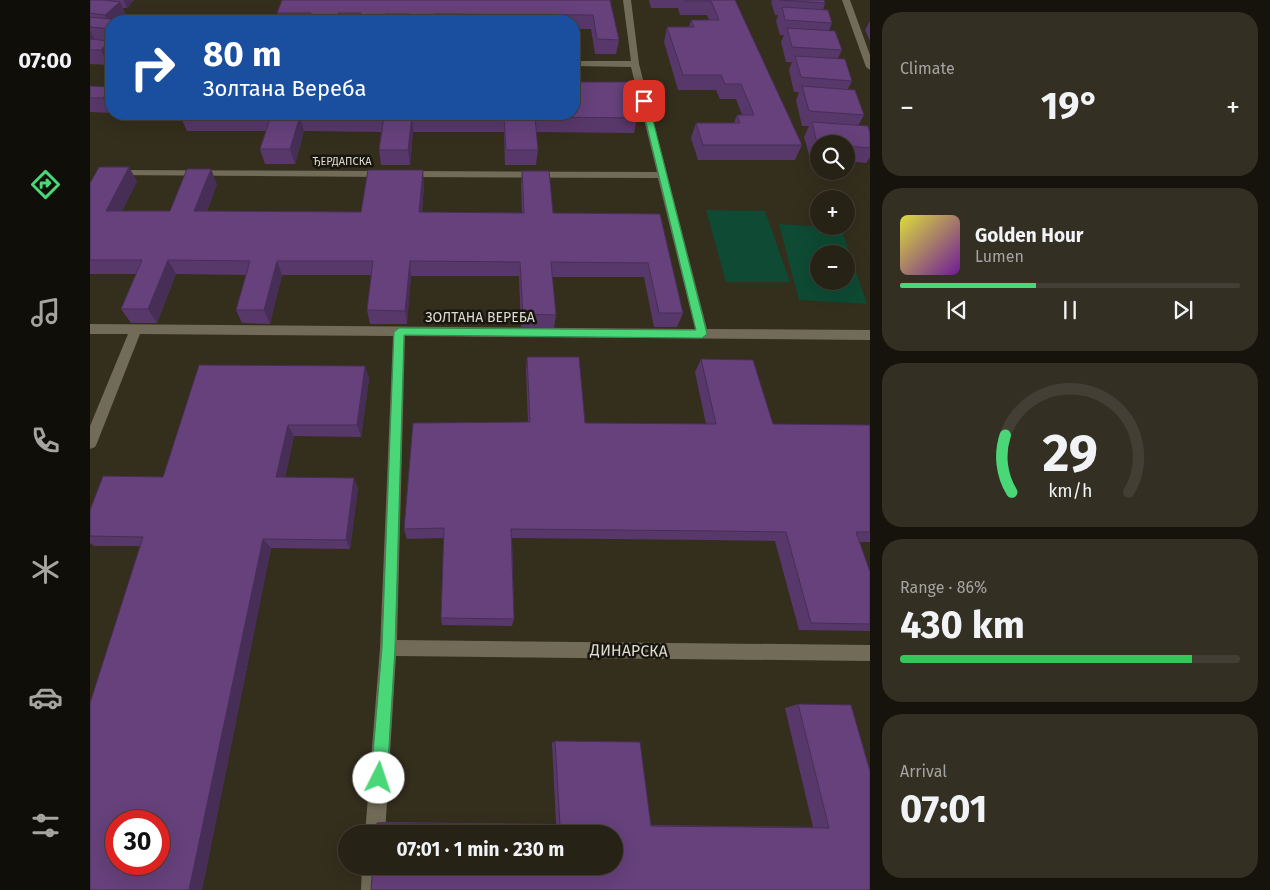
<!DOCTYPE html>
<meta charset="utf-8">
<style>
:root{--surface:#272216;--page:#332f23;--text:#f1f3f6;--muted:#a4a4a1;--line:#433f35;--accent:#49d778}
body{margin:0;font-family:"Fira Sans",sans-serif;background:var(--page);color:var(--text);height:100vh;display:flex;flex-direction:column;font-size:19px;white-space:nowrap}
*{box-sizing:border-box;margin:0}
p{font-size:16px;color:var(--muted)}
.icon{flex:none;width:28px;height:28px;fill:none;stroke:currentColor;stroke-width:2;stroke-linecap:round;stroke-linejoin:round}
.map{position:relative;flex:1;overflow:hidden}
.details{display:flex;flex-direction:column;gap:12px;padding:12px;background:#15130c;width:400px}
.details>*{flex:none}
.top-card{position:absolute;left:15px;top:15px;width:475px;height:105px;border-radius:20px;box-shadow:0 5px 20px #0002,0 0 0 1px var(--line);background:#1a4fa0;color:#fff;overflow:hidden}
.fabs{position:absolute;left:720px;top:135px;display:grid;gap:10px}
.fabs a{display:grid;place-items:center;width:45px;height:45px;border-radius:50%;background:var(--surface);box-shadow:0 5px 20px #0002,0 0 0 1px var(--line);font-size:25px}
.speed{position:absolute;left:15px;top:810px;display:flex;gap:10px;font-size:25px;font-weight:700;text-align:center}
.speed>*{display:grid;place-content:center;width:65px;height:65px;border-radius:50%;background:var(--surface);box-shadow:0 5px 20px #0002,0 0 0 1px var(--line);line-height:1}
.speed .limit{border:8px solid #d22;background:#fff;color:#111}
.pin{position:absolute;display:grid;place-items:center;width:42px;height:42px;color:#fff;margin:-21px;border-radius:10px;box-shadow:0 2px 8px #0006}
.me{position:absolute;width:55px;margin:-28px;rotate:4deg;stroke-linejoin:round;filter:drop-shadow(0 0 4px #0008)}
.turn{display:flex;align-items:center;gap:18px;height:105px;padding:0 15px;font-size:22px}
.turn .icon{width:65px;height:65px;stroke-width:2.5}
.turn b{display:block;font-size:35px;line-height:42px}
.big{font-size:38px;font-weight:700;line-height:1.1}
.details .card{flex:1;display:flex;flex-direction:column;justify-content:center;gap:8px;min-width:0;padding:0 18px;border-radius:20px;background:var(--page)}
.details .dial{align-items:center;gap:0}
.dial svg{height:130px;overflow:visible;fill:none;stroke:var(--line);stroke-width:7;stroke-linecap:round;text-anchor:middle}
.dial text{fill:var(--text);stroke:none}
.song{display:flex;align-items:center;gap:15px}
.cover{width:60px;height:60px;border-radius:8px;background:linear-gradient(135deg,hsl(60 70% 55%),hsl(280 70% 35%))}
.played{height:5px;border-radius:2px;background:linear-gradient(90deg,var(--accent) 40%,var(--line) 40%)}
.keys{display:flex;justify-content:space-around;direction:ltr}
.heat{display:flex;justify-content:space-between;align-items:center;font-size:28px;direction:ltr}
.charge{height:8px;border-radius:4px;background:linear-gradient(90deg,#34c759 86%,var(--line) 0)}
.trip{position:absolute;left:248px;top:825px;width:285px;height:50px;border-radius:25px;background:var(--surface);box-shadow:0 5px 20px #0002,0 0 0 1px var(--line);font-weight:700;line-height:50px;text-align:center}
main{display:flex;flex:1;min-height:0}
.tabs{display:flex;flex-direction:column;width:90px;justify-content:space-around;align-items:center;background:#100e09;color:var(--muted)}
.tabs .icon{width:35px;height:35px}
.tabs .current{color:var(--accent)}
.tabs b{font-size:22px;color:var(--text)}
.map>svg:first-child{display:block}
</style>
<main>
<nav class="tabs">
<b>07:00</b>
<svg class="icon current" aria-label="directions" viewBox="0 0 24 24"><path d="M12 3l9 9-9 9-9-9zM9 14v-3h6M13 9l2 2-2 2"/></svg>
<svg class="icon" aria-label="music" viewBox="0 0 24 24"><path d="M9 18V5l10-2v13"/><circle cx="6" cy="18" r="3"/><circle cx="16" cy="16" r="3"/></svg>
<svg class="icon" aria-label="phone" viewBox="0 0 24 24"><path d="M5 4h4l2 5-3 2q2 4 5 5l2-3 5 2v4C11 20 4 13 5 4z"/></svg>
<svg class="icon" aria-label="climate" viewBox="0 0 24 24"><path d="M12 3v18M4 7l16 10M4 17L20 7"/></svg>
<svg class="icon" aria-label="car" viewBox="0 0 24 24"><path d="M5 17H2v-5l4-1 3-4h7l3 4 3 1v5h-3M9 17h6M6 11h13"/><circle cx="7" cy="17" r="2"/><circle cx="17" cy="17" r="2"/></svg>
<svg class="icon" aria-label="filters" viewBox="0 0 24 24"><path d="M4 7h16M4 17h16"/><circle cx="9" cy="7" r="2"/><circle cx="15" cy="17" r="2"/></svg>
</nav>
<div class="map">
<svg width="780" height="890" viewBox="0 0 780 890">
<rect width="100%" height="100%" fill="#342e1d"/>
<path fill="#0e4a34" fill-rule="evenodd" d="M616,210L675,211L700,282H636Z
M689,224L751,228L777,304L709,300ZM729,254H756V281H729Z"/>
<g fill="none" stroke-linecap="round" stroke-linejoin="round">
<path fill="#716b57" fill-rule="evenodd" d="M533,0H541L549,64L617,329L780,330V340L315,336L307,640L780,645V661L306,656L295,834H275L290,648L303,336L50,334L7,443L5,447L0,449V426L38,334H0V324L605,329L568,178L316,177L311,174L316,171L567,172L541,67L484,66V61H541Z
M752,0H760L780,55V70L776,67Z
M23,170L294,171L299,174L294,177L19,175L18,173Z
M272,866H292L291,890H271Z"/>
</g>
<path fill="#58386a" d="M0,0H44L37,8H33L36,16L32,20V21H21V43H20L21,45V61L18,65L0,64Z
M520,0L529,40L526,54H505L501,29H484V21H189L187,13Z
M559,0H645L712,145L705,160H608L601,138L606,123H644L647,115H652L646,99H630L626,90H588L574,42L577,27H599L601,20H619L617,15H590L588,8H561Z
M682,0H734L735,3L733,10L742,23L739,30L752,50L748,58L762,81L758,89L774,115L768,126L780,133V157L776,163L756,161V144H729V159L720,158L714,137L719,126H712L706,100L709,92H704L699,70L702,62H696L691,42L694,35H690L686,21L688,15H685L681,2Z
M780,21V41L775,30Z
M0,86L21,87V113L0,112Z
M90,116L547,118L544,133L446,132L448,150L446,165H415L414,132H323L320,165H291L289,150L291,132L214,131L205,164H175L170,149L176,131H97Z
M432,171L463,213L570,214L593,313L587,327H564L554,277H462L466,315L464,328H431L429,276H321L317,324H280L277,310L281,275H192L180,324L152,323L146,310L156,275L86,274L67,323H41L31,309L46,274H0V183L47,181L32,211H80L127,184L117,211L271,212L334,185L332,212L432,213L431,185Z
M437,357L495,423L616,424L605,372L611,359L683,424L780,425V542H770L780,572V631L709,630L685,541L619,540L422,538L424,619L422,626L352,625L351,618L354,538L317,539L314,529L438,422L436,370Z
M275,366L279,379L271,437L204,436L195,477L268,488L260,549L181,548L112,890H0L50,546H4L0,543V510L73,477Z
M708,704L780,890L287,823L291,822L466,824L462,743L465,741L560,825L723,827L695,708Z"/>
<path fill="#472e56" d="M34,0H44L37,8Z
M30,2L36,16L32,20V21H21V28L15,15Z
M248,13L250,21H246Z
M0,30L5,41L0,47Z
M19,41L21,45V61L18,65L11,50Z
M21,87V113L13,98Z
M210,116L214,131L205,164L200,149Z
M322,117L323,132L320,165L318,150Z
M39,167L47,181L25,225L16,211Z
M121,169L127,184L111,226L104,211Z
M333,170L334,185L330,227L329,212Z
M78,260L86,274L67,323L58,309Z
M187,261L192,275L180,324L174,310Z
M320,261L321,276L317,324L315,311Z
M275,366L279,379L271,437L267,425Z
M198,425L204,436L193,488L186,477Z
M264,478L268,488L260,549L256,540Z
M173,539L181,548L112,890H99Z"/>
<path fill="#66417b" stroke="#472e56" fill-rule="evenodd" d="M0,0H14L30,2L15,15L0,13Z
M192,0H520L529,40L507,39L503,15L344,14V21H319L320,14H295L294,21H269L271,13H248L246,21H218L221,13H187Z
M594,0H645L712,145H613L606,123H650L647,115H664L651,84H635L631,75H593L577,27H604L601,20H629L621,1H594Z
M690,0H734L735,3Z
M692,7L738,10L742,23L695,20Z
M0,17L31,20L30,21H21V29L0,27Z
M697,28L745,31L752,50L702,47Z
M0,39L19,41L11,50H0Z
M705,56L755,59L762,81L711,77Z
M484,82H539L547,118L445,117L448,150H416L414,117H322L318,150H289L294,117L210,116L200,149H170L181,116H90L91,114H484Z
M0,86L21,87L13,98H0Z
M712,86L765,90L774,115L719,111Z
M722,122L778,126L780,133V148L756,146V144L727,143Z
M9,167H39L16,211H80L97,169H121L104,211L271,212L278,170H333L329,212L434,213L432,171H459L463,213L570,214L593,313H569L558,263L461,262L466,315L433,314L430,262L320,261L315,311L277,310L283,261H187L174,310H146L160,261L78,260L58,309H31L52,260H0V183Z
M437,357H489L495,423L626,424L611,359L663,360L683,424L780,425V532H766L780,572V624L721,623L696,532L627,531L421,529L424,619L351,618L354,528L314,529L323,423L440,422Z
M109,365L275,366L267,425H198L186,477L264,478L256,540L173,539L99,890H0V703L53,537L0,536V510L13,476L73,477ZM26,821H69V864H26Z
M708,704L761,705L780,771V890H281L283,866H524V834H286L287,823L470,825L465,741L550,742L561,826L739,828Z"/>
<path fill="#49d778" stroke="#2f8c4e" d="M554,99L558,101L617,334L612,338L314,335L305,648L297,778L294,783L289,786L283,783L281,778L292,648L304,332L309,328L606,330L551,101Z"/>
<g text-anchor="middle" stroke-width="5" stroke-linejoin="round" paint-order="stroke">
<g font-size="11" fill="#dddacf" stroke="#19160f">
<text x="252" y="165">ЂЕРДАПСКА</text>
</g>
<g font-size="14" fill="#dddacf" stroke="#19160f">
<text x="390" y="322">ЗОЛТАНА ВЕРЕБА</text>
</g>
<g font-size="16" fill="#dddacf" stroke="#19160f">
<text transform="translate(539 650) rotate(1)" y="6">ДИНАРСКА</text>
</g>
</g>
</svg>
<div class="fabs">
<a><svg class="icon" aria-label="search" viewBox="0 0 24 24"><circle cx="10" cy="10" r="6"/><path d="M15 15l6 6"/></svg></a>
<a>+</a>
<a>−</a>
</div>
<div class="speed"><div class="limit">30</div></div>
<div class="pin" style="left:554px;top:101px;background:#d93025"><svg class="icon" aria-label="arrive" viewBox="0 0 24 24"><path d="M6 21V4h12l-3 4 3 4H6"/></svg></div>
<svg class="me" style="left:289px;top:778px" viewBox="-20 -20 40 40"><circle r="19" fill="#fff"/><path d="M0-13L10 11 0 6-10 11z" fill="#49d778"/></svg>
<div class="trip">07:01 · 1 min · 230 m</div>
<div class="top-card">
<div class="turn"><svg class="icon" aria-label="right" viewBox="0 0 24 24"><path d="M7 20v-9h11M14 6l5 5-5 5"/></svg><div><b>80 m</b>Золтана Вереба</div></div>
</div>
</div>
<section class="details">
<div class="card"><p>Climate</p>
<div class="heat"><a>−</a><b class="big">19°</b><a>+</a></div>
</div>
<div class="card">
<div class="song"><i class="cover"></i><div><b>Golden Hour</b><p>Lumen</p></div></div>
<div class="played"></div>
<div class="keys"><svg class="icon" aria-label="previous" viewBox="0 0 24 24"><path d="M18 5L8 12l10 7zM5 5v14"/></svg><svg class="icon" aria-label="pause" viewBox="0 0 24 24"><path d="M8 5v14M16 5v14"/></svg><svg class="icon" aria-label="next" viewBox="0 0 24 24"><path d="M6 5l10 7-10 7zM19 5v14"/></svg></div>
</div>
<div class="card dial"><svg viewBox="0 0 100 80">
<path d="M14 69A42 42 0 1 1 86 69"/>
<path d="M14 69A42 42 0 0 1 10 34" stroke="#49d778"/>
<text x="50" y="56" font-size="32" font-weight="700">29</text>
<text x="50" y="72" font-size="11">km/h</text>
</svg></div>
<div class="card"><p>Range · 86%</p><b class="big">430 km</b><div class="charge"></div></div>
<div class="card"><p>Arrival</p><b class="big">07:01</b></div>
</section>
</main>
